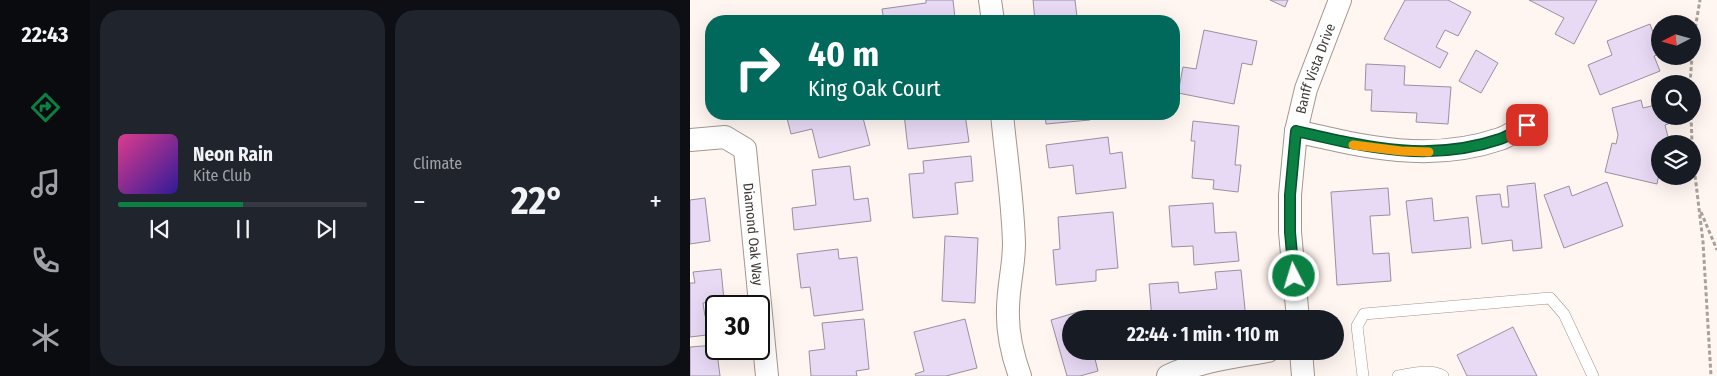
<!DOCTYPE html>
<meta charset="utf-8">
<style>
:root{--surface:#171b24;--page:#20242c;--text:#f1f3f6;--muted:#9ea1a6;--line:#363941;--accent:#0b8043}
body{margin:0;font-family:"Fira Sans Condensed",sans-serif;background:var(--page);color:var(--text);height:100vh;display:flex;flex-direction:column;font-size:19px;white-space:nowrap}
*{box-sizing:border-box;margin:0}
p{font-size:16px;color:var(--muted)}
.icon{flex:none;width:28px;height:28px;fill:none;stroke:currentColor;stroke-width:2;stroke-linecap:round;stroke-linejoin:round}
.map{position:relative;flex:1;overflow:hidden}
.sheet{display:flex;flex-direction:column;gap:10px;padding:10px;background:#0d0f14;width:600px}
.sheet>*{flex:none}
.top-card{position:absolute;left:15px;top:15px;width:475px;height:105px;border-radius:20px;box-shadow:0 5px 20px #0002;background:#00695c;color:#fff;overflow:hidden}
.needle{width:32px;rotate:264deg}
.tools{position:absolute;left:961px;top:15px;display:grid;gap:10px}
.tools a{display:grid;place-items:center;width:50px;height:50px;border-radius:50%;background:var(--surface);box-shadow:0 5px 20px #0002;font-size:25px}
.speed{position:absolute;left:15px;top:295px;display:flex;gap:10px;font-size:25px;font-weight:700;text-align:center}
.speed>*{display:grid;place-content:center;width:65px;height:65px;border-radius:50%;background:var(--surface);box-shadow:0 5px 20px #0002;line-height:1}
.speed .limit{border:2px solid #111;border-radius:8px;background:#fff;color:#111}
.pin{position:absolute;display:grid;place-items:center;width:42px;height:42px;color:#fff;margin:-21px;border-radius:10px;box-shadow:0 2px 8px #0006}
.me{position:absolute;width:55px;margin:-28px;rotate:355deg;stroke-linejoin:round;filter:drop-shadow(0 0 4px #0008)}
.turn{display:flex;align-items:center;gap:18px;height:105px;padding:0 20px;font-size:22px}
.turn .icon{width:65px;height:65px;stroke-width:2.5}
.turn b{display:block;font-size:35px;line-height:42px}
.big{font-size:38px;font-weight:700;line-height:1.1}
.sheet .widget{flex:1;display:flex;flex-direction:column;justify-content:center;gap:8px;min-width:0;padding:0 18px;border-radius:20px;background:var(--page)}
.song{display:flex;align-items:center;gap:15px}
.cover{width:60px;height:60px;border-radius:8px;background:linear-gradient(135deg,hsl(330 70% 55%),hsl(250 70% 35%))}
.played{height:5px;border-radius:2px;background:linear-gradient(90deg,var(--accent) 50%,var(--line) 50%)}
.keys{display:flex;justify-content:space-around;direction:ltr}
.heat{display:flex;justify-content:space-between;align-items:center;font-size:28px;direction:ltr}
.sheet .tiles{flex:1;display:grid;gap:10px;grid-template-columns:repeat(2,1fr)}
.trip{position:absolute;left:372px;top:310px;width:282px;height:50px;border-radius:25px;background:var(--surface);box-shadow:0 5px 20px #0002;font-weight:700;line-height:50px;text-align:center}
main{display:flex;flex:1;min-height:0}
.dock{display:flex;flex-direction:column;width:90px;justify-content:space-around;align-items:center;background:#090b0e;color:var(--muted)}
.dock .icon{width:35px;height:35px}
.dock .selected{color:var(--accent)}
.dock b{font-size:22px;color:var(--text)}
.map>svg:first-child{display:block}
</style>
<main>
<nav class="dock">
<b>22:43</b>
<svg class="icon selected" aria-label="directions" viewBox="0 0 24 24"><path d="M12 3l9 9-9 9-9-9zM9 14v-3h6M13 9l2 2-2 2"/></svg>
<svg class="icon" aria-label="music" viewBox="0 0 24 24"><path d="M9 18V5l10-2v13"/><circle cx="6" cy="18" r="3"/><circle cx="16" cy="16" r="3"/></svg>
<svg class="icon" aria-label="phone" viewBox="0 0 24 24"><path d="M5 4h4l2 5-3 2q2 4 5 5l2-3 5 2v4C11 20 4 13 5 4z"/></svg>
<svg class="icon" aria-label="climate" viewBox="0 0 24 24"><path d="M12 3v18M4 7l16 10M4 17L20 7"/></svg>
</nav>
<section class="sheet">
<div class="tiles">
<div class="widget">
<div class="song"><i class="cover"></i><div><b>Neon Rain</b><p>Kite Club</p></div></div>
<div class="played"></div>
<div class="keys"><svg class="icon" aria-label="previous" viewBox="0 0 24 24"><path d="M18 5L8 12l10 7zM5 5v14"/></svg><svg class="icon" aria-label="pause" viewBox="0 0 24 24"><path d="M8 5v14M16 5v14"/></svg><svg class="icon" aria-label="next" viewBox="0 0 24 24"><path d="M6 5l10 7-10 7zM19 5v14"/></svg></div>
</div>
<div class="widget"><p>Climate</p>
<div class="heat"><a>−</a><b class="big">22°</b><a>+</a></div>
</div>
</div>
</section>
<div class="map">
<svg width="1027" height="376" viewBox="0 0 1027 376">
<rect width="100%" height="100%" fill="#fff5f1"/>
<path fill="#e8d9f5" stroke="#98919e" d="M236,0H263L265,18L244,21H194L192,9L236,3Z
M343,0H385L387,17L400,16V21H345Z
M580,0H598L595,7Z
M715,0H758L781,12L768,36L755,30L746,47L758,53L750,68L694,39Z
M839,0H907L884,44L865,34L874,18Z
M960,24L970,51V54L964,56L970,71L910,95L898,65L922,55L917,41Z
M514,30L567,41L562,65L552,63L544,104L488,93L493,67L506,69Z
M786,50L808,63L791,93L769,81Z
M676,64L715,66L714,85L761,87L758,124L726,122L727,113L681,111L682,90H675Z
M951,100L953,108L970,104V116H982L983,122L975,125L978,137L976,144H970V169L967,184L915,172L922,143L926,144L928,135L922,108Z
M96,114H172L180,145L129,158L122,129L101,134Z
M214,114H275L279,142L218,149Z
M355,114H400V120L356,124Z
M503,121L549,126L545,165H551L548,192L523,189L524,180L502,178L505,141H501Z
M418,137L420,154L432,152L436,188L386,194L383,165L359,168L356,145Z
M281,156L283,181L265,183L268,214L223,218L219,174L234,173L233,161Z
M160,166L164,200L178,198L181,221L104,230L102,208L126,205L122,170Z
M917,182L933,226L874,248L854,195L879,186L882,196Z
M845,183L852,248L823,251L822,240L792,244L786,196L810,194L812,207H819L817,186Z
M698,188L700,215L680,216L683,254L699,253L701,281L647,285L641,192Z
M15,198L20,241L0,244V200Z
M742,198L744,221L778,217L781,248L722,253L716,201Z
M523,203L525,233L546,232L549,261L504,265L503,246L482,247L479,206Z
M423,212L428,268L406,270V281L366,285L363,250L370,249L368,217Z
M255,236L288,238L285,303L252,301Z
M148,249L149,259L167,257L173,310L124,316L120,287L111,288L107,254Z
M31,269L34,300L13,303L15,316L23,315L25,334L0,337V283H5L3,272Z
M551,270L556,319H462L459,284L488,282L489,293L527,289L525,272Z
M391,311L393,319H381V351H403L408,371L390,376H377L361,320Z
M174,319L179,369L166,371L167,376H121L119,351L135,349L132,323Z
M275,319L287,368L256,376H226L225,374L234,371L224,332Z
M823,327L847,376H777L767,355Z
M26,345L30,376H0V347Z"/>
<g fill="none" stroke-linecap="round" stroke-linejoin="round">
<g stroke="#a4968f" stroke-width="12">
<path id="lane" d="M673,376L667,326L674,314L860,298L874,314L903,376
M708,376C722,374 740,368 753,376"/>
</g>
<g stroke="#a4968f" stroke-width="24">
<g id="street">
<path d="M300,0L303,21"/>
<path d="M312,114C316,157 323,201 324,244C324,266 318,287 318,309C317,332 322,354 330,376"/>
<path d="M606,131C674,147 740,163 810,139C819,136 828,129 837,125"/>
<path id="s1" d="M0,140L35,137L55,149L77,376"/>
<path id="s2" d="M608,319L600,232V195L606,131L616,89L650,0"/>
<path d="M611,351L613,376"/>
<path d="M478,376C509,361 544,357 578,351"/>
</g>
</g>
<path stroke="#a9a09d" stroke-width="3" stroke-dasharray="4 2.5" stroke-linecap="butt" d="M1002,47L1010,0
M1000,84L1002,56
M1001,116L1002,144
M1002,150L1013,242L1021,376
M1011,212L1027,250"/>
<use href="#lane" stroke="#fff" stroke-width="11"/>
<use href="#street" stroke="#fff" stroke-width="22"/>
</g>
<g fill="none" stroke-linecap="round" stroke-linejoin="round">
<g stroke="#07532c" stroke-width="12">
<path id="route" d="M604,276L600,232V195L606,131C676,147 739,163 810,139C819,136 828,129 837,125"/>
</g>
<use href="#route" stroke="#0b8043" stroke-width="9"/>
<path stroke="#f59e0b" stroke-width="9" d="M663,145L711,151L739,152"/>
</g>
<g text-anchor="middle" stroke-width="5" stroke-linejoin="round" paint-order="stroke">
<g font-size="14" fill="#413b38" stroke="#fff">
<text dy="5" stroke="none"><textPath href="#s2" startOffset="254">Banff Vista Drive</textPath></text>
<text dy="5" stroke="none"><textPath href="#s1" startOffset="144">Diamond Oak Way</textPath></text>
</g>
</g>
</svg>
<div class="tools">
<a><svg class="needle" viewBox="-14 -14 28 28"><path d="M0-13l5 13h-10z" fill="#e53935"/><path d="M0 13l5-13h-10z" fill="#9ea1a6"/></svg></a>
<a><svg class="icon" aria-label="search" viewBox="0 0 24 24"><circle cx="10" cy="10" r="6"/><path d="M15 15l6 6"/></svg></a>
<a><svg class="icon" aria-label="layers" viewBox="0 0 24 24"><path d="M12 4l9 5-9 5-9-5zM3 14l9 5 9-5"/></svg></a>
</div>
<div class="speed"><div class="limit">30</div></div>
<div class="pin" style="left:837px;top:125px;background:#d93025"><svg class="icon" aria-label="arrive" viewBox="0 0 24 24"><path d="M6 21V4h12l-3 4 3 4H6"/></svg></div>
<svg class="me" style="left:604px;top:276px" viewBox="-20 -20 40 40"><circle r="17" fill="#0b8043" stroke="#fff" stroke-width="3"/><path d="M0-11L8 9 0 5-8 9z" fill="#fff"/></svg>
<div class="trip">22:44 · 1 min · 110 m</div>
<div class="top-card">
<div class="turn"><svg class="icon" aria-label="right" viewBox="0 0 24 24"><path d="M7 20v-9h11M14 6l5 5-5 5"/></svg><div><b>40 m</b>King Oak Court</div></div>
</div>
</div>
</main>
